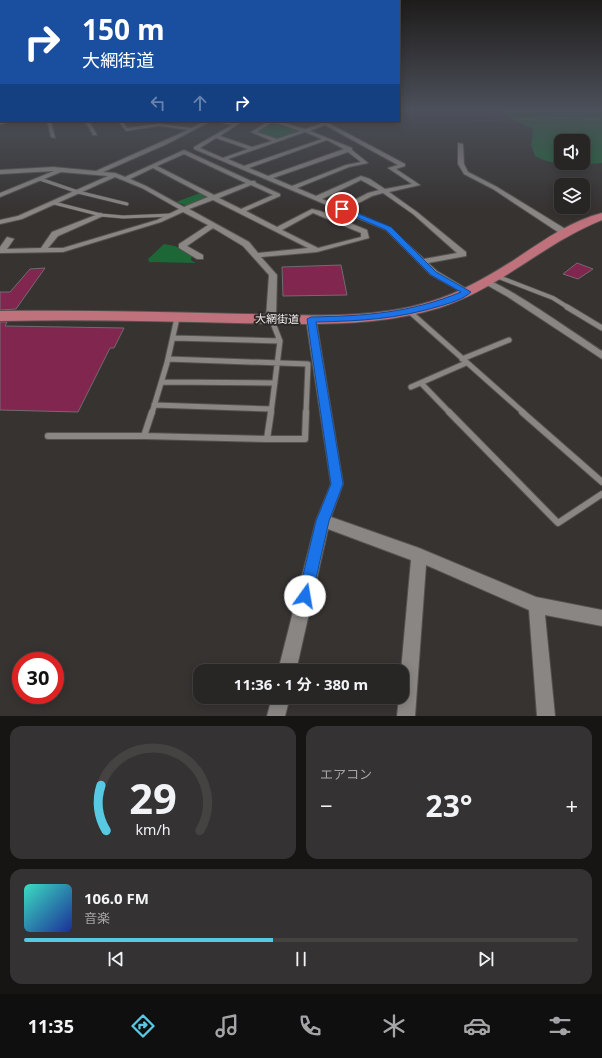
<!DOCTYPE html>
<html lang="ja">
<meta charset="utf-8">
<style>
:root{--surface:#282625;--page:#343232;--text:#f1f3f6;--muted:#a5a5a7;--line:#444342;--accent:#58c9e3}
body{margin:0;font-family:"Noto Sans","Noto Sans JP",sans-serif;background:var(--page);color:var(--text);height:100vh;display:flex;flex-direction:column;font-size:15px;white-space:nowrap}
*{box-sizing:border-box;margin:0}
p{font-size:13px;color:var(--muted)}
.icon{flex:none;width:22px;height:22px;fill:none;stroke:currentColor;stroke-width:2;stroke-linecap:round;stroke-linejoin:round}
.map{position:relative;height:716px;overflow:hidden}
.side{display:flex;flex-direction:column;gap:10px;padding:10px;background:#161514;flex:1}
.side>*{flex:none}
.hud{position:absolute;left:0px;top:0px;width:400px;height:122px;box-shadow:0 2px 10px #0003,0 0 0 1px var(--line);background:#1a4fa0;color:#fff;overflow:hidden}
.buttons{position:absolute;left:554px;top:134px;display:grid;gap:8px}
.buttons a{display:grid;place-items:center;width:36px;height:36px;border-radius:8px;background:var(--surface);box-shadow:0 2px 10px #0003,0 0 0 1px var(--line);font-size:20px}
.speed{position:absolute;left:12px;top:652px;display:flex;gap:8px;font-size:20px;font-weight:700;text-align:center}
.speed>*{display:grid;place-content:center;width:52px;height:52px;border-radius:50%;background:var(--surface);box-shadow:0 2px 10px #0003,0 0 0 1px var(--line);line-height:1}
.speed .limit{border:6px solid #d22;background:#fff;color:#111}
.pin{position:absolute;display:grid;place-items:center;width:34px;height:34px;color:#fff;margin:-17px;border:2px solid #fff;border-radius:50%;box-shadow:0 1px 4px #0007}
.me{position:absolute;width:44px;margin:-22px;rotate:13deg;stroke-linejoin:round;filter:drop-shadow(0 0 3px #0008)}
.turn{display:flex;align-items:center;gap:14px;height:84px;padding:0 16px;font-size:18px}
.turn .icon{width:52px;height:52px;stroke-width:2.5}
.turn b{display:block;font-size:28px;line-height:34px}
.lanes{display:flex;align-items:center;height:38px;padding:0 16px;background:#0003;justify-content:center;gap:20px;direction:ltr}
.lanes .off{opacity:.35}
.big{font-size:30px;font-weight:700;line-height:1.1}
.side .widget{flex:1;display:flex;flex-direction:column;justify-content:center;gap:6px;min-width:0;padding:0 14px;border-radius:12px;background:var(--page)}
.side .dial{align-items:center;gap:0}
.dial svg{height:104px;overflow:visible;fill:none;stroke:var(--line);stroke-width:7;stroke-linecap:round;text-anchor:middle}
.dial text{fill:var(--text);stroke:none}
.song{display:flex;align-items:center;gap:12px}
.cover{width:48px;height:48px;border-radius:6px;background:linear-gradient(135deg,hsl(170 70% 55%),hsl(230 70% 35%))}
.played{height:4px;border-radius:2px;background:linear-gradient(90deg,var(--accent) 45%,var(--line) 45%)}
.keys{display:flex;justify-content:space-around;direction:ltr}
.heat{display:flex;justify-content:space-between;align-items:center;font-size:22px;direction:ltr}
.side .tiles{flex:1;display:grid;gap:10px;grid-template-columns:1fr 1fr}
.widget:last-child{grid-column:span 2}
.trip{position:absolute;left:193px;top:664px;width:216px;height:40px;border-radius:12px;background:var(--surface);box-shadow:0 2px 10px #0003,0 0 0 1px var(--line);font-weight:700;line-height:40px;text-align:center}
.menu{display:flex;height:64px;justify-content:space-around;align-items:center;background:#100f0f;color:var(--muted)}
.menu .icon{width:28px;height:28px}
.menu .on{color:var(--accent)}
.menu b{font-size:18px;color:var(--text)}
.map>svg:first-child{display:block}
</style>
<div class="map">
<svg width="602" height="716" viewBox="0 0 602 716">
<rect width="100%" height="100%" fill="#363331"/>
<path fill="#1d6737" fill-rule="evenodd" d="M501,110H602V163C579,165 556,167 535,156L531,145L533,129L510,118ZM561,141H583V163H561Z
M272,122H275L300,131L278,139L257,132Z
M200,193L208,197L188,206L176,202Z
M164,244L175,246L192,255L191,260L196,263L149,262L148,259Z"/>
<path fill="#80264f" stroke="#716c6e" d="M577,263L593,269L578,279L563,274Z
M341,265L347,295L283,296L282,267Z
M45,268L16,309L0,310V292H10L30,269Z
M0,322H7L5,326L124,328L114,348H110L78,412L0,410Z"/>
<g fill="none" stroke-linecap="round" stroke-linejoin="round">
<g stroke="#555250" stroke-width="4">
<path id="service-far3" d="M40,179L78,192L127,204
M54,203L101,215L123,217L172,215"/>
</g>
<g stroke="#555250" stroke-width="5.5">
<path id="service-far2" d="M496,276L553,298L569,308"/>
</g>
<g stroke="#555250" stroke-width="7">
<path id="service-far1" d="M567,307L602,328
M410,312L524,413
M174,338L280,341
M168,359L308,364L306,413
M462,359L509,340
M162,382L275,383
M421,383L450,413
M411,387L466,363
M154,405L271,409
M152,413L167,363L177,318
M271,413L280,341L271,318"/>
</g>
<g stroke="#555250" stroke-width="8">
<path id="service" d="M152,412L144,436L267,439L271,412
M449,412L558,523L602,494
M522,412L602,482
M48,436H144
M267,439H305L306,412"/>
</g>
<g stroke="#555250" stroke-width="2">
<path id="minor" d="M0,114H1V116H0Z
M10,121V122L0,124V122Z
M47,121H51L55,138L51,137Z
M85,121H89L97,135H93Z
M118,121H122L127,128L159,124L192,128L205,121H211L167,144L103,172L115,173L125,177L184,150L251,181H255L256,183L280,194V196L246,211L277,227L312,209L320,211L367,230L369,238L317,252L261,257L277,275L276,318L271,321L266,318L269,275L243,246L213,228L187,246L203,255V259H197L179,248V244L208,225L183,212L161,222L63,252L0,253V247L7,237L14,239L7,249L41,248L52,232L101,213L104,215L103,216L58,236L48,248H63L157,220L179,209L142,188L115,177L22,219L0,224V220L18,216L108,176L61,172L0,197V193L54,171L0,174V170L53,167L96,171L188,130L159,126L126,131ZM184,154L246,183L214,195L157,166ZM153,168L208,197L184,207L146,186L130,179ZM251,185L273,195L241,209L219,198ZM213,200L308,248L258,253L249,242L189,209ZM313,213L361,233V237L318,248L282,230Z
M215,121L235,123L243,121L220,136L252,147L272,141L251,132L269,121H278L305,129L321,124L317,121H328V123L405,164V166L396,169L420,185L389,192L417,212L466,252V256L428,263L437,271L472,292L471,294H465L431,275L386,230L194,149V147L232,125ZM273,122L300,131L277,139L257,132ZM325,125L398,165L388,168L412,184L385,189L370,179L361,176L316,196L297,188L349,167L368,163L352,150V148L310,131ZM305,132L322,139L244,166L228,159ZM216,138L248,149L223,158L200,148ZM327,140L344,149L268,176L249,168ZM348,152L361,162L346,165L292,186L273,178ZM361,180L379,190L368,193L341,207L322,199ZM383,193L413,214L457,253L424,259L390,228L347,209L372,196Z
M458,143L463,144L464,164L468,172L497,187L567,230V234H561L493,189L464,174L458,164Z
M485,280C497,278 586,341 602,351V359L508,297L485,284Z
M311,316L316,319L343,484L331,517L419,548L536,597L602,610V626L545,615L555,716H537L529,610L426,565L415,716H397L399,697H402L401,671L411,560L328,529L296,671H278L316,521L331,484L306,319Z
M272,697H290L285,716H267Z"/>
</g>
<g stroke="#555250" stroke-width="2">
<path id="primary" d="M602,213V220C544,243 499,289 439,308C373,328 305,324 236,323C157,321 79,319 0,321V311C82,310 163,312 245,314C307,315 370,320 429,302C460,293 487,277 514,260C541,242 570,221 602,213Z"/>
</g>
<path stroke="#969492" stroke-width="1" stroke-dasharray="0.5 1.5" stroke-linecap="butt" d="M468,121L580,118L602,120"/>
<use href="#service-far3" stroke="#898683" stroke-width="3"/>
<use href="#service-far2" stroke="#898683" stroke-width="4"/>
<use href="#service-far1" stroke="#898683" stroke-width="5"/>
<use href="#service" stroke="#898683" stroke-width="6"/>
<use href="#minor" fill="#898683" fill-rule="evenodd"/>
<use href="#primary" fill="#bf727c" fill-rule="evenodd"/>
</g>
<linearGradient id="sky" x2="0" y2="1"><stop stop-color="#1e1c1b"/><stop offset="0.52" stop-color="#4c505a"/><stop offset="1" stop-color="#4c505a" stop-opacity="0"/></linearGradient>
<rect width="602" height="211" fill="url(#sky)"/>
<path fill="#1a73e8" stroke="#114b97" d="M340,208H344L391,227L436,272L471,292C464,299 450,303 440,306C397,319 361,321 316,322L343,484L329,521L312,596L310,601L305,603L300,601L298,596L316,521L331,484L307,319L311,317C365,316 411,313 461,292L431,275L386,230L340,210Z"/>
<g text-anchor="middle" stroke-width="4" stroke-linejoin="round" paint-order="stroke">
<g font-size="11" fill="#f0eeed" stroke="#2c2927">
<text transform="translate(277 319) rotate(1)" y="4">大網街道</text>
</g>
</g>
</svg>
<div class="buttons">
<a><svg class="icon" aria-label="sound" viewBox="0 0 24 24"><path d="M4 9h4l5-4v14l-5-4H4zM17 9q2 3 0 6"/></svg></a>
<a><svg class="icon" aria-label="layers" viewBox="0 0 24 24"><path d="M12 4l9 5-9 5-9-5zM3 14l9 5 9-5"/></svg></a>
</div>
<div class="speed"><div class="limit">30</div></div>
<div class="pin" style="left:342px;top:209px;background:#d93025"><svg class="icon" aria-label="arrive" viewBox="0 0 24 24"><path d="M6 21V4h12l-3 4 3 4H6"/></svg></div>
<svg class="me" style="left:305px;top:596px" viewBox="-20 -20 40 40"><circle r="19" fill="#fff"/><path d="M0-13L10 11 0 6-10 11z" fill="#1a73e8"/></svg>
<div class="trip">11:36 · 1 分 · 380 m</div>
<div class="hud">
<div class="turn"><svg class="icon" aria-label="right" viewBox="0 0 24 24"><path d="M7 20v-9h11M14 6l5 5-5 5"/></svg><div><b>150 m</b>大網街道</div></div>
<div class="lanes"><svg class="icon off" aria-label="left" viewBox="0 0 24 24"><path d="M17 20v-9H6M10 6l-5 5 5 5"/></svg><svg class="icon off" aria-label="ahead" viewBox="0 0 24 24"><path d="M12 20V5M6 11l6-6 6 6"/></svg><svg class="icon" aria-label="right" viewBox="0 0 24 24"><path d="M7 20v-9h11M14 6l5 5-5 5"/></svg></div>
</div>
</div>
<section class="side">
<div class="tiles">
<div class="widget dial"><svg viewBox="0 0 100 80">
<path d="M14 69A42 42 0 1 1 86 69"/>
<path d="M14 69A42 42 0 0 1 10 34" stroke="#58c9e3"/>
<text x="50" y="56" font-size="32" font-weight="700">29</text>
<text x="50" y="72" font-size="11">km/h</text>
</svg></div>
<div class="widget"><p>エアコン</p>
<div class="heat"><a>−</a><b class="big">23°</b><a>+</a></div>
</div>
<div class="widget">
<div class="song"><i class="cover"></i><div><b>106.0 FM</b><p>音楽</p></div></div>
<div class="played"></div>
<div class="keys"><svg class="icon" aria-label="previous" viewBox="0 0 24 24"><path d="M18 5L8 12l10 7zM5 5v14"/></svg><svg class="icon" aria-label="pause" viewBox="0 0 24 24"><path d="M8 5v14M16 5v14"/></svg><svg class="icon" aria-label="next" viewBox="0 0 24 24"><path d="M6 5l10 7-10 7zM19 5v14"/></svg></div>
</div>
</div>
</section>
<nav class="menu">
<b>11:35</b>
<svg class="icon on" aria-label="directions" viewBox="0 0 24 24"><path d="M12 3l9 9-9 9-9-9zM9 14v-3h6M13 9l2 2-2 2"/></svg>
<svg class="icon" aria-label="music" viewBox="0 0 24 24"><path d="M9 18V5l10-2v13"/><circle cx="6" cy="18" r="3"/><circle cx="16" cy="16" r="3"/></svg>
<svg class="icon" aria-label="phone" viewBox="0 0 24 24"><path d="M5 4h4l2 5-3 2q2 4 5 5l2-3 5 2v4C11 20 4 13 5 4z"/></svg>
<svg class="icon" aria-label="climate" viewBox="0 0 24 24"><path d="M12 3v18M4 7l16 10M4 17L20 7"/></svg>
<svg class="icon" aria-label="car" viewBox="0 0 24 24"><path d="M5 17H2v-5l4-1 3-4h7l3 4 3 1v5h-3M9 17h6M6 11h13"/><circle cx="7" cy="17" r="2"/><circle cx="17" cy="17" r="2"/></svg>
<svg class="icon" aria-label="filters" viewBox="0 0 24 24"><path d="M4 7h16M4 17h16"/><circle cx="9" cy="7" r="2"/><circle cx="15" cy="17" r="2"/></svg>
</nav>
